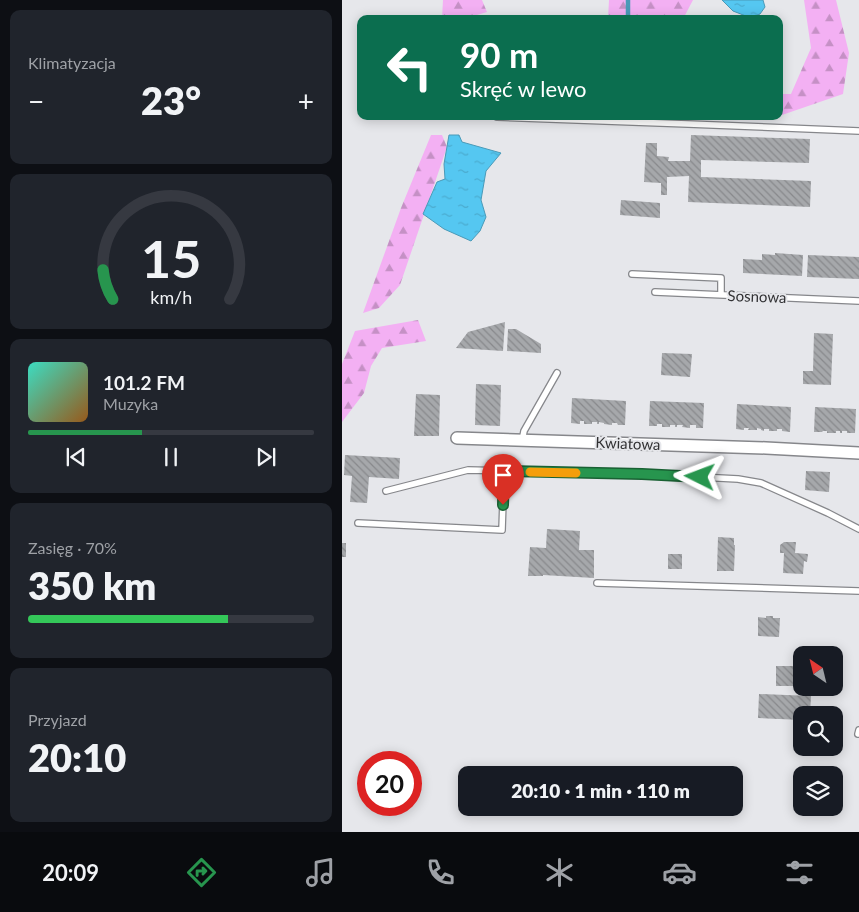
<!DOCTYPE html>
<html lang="pl">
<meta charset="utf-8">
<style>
:root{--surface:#171b24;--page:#20242c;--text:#f1f3f6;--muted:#9ea1a6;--line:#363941;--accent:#27954e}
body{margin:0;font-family:Lato,sans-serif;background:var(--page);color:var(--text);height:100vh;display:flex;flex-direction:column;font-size:19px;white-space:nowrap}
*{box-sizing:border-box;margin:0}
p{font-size:16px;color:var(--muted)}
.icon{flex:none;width:28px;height:28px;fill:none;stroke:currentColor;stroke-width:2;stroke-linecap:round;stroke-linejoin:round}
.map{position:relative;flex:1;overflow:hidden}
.details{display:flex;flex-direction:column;gap:10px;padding:10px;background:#0d0f14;width:342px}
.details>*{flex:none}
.banner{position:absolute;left:15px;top:15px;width:426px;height:105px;border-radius:10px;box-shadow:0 2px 12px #0003;background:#0b6e4f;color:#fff;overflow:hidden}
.needle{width:32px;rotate:325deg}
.controls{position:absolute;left:451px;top:646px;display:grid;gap:10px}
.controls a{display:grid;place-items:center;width:50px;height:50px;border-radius:10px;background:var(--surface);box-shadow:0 2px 12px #0003;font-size:25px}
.speed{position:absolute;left:15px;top:751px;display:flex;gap:10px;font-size:25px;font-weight:700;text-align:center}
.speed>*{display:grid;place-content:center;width:65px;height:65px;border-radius:50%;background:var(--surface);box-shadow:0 2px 12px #0003;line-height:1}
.speed .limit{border:8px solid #d22;background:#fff;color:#111}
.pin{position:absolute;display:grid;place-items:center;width:42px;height:42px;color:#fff;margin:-51px -21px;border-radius:50% 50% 50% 0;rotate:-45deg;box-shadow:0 0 5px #0007}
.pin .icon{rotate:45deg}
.me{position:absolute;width:55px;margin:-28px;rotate:273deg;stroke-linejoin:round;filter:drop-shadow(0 0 4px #0008)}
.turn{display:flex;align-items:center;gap:18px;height:105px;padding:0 20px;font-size:22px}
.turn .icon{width:65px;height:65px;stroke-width:2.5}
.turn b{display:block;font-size:35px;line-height:42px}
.big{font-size:38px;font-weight:800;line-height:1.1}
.details .tile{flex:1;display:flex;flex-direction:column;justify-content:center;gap:8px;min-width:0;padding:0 18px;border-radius:10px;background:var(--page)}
.details .dial{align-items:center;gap:0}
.dial svg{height:130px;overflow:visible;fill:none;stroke:var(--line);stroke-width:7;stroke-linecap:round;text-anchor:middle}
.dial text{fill:var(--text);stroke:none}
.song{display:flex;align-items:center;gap:15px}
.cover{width:60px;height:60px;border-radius:8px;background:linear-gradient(135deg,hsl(170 70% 55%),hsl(30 70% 35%))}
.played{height:5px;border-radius:2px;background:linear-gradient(90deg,var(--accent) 40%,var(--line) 40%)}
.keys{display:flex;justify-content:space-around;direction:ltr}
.heat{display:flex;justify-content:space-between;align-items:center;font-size:28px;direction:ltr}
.charge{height:8px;border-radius:4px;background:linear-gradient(90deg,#34c759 70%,var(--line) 0)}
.trip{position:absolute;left:116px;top:766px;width:285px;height:50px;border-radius:10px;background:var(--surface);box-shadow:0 2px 12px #0003;font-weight:800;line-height:50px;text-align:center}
.tabs{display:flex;height:80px;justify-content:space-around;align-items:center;background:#090b0e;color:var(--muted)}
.tabs .icon{width:35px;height:35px}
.tabs .on{color:var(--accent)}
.tabs b{font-size:22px;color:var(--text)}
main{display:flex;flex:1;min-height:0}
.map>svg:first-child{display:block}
</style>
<main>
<section class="details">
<div class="tile"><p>Klimatyzacja</p>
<div class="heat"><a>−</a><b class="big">23°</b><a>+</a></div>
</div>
<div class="tile dial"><svg viewBox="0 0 100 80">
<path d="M14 69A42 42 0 1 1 86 69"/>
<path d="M14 69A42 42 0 0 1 8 51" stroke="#27954e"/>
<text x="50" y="56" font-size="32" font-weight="700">15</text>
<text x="50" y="72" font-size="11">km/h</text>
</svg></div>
<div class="tile">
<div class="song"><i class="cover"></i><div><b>101.2 FM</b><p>Muzyka</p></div></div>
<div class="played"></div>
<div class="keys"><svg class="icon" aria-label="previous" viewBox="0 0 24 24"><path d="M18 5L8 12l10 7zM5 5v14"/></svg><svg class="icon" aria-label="pause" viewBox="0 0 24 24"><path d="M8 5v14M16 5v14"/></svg><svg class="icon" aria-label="next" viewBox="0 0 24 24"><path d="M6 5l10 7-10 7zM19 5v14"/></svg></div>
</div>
<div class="tile"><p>Zasięg · 70%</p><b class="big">350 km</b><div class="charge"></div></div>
<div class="tile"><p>Przyjazd</p><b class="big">20:10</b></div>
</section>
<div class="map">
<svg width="517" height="832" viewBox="0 0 517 832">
<defs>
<pattern id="forest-firs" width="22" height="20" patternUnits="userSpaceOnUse" patternTransform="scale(1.25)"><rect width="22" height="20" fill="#f3b0f3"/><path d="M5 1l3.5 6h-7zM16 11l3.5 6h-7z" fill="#c590c5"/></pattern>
<pattern id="water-ripples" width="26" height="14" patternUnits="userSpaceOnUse" patternTransform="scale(1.25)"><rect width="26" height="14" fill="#55c7f1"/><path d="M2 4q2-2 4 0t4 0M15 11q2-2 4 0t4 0" fill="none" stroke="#4aabcf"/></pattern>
<pattern id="building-back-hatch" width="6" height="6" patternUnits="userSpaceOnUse" patternTransform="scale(1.25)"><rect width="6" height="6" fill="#a6a8ab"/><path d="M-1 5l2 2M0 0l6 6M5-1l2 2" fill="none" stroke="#88898c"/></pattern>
</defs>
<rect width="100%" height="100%" fill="#e6e7eb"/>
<path fill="url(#forest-firs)" d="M101,0H140L145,12L128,17V19H100Z
M267,0H351L341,19H266Z
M462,0H494L507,53L501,94L440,115H438V94H449L469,48Z
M89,135H100L105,147L58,285L37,308L21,313L59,208Z
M76,320L84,341L40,348L29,366L22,393L0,422V364L13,331Z"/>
<path fill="url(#water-ripples)" stroke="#4a9ab8" d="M380,0H421L423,7L418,14L409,18L391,11Z
M107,135H117L120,142L159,153L144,171L139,200L144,217L138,231L129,241L102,229L81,214L95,182L103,179L102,164Z"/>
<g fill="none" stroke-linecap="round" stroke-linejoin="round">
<path stroke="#4a9ab8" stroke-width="4.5" d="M286,0V19"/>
</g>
<path fill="url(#building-back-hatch)" d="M349,135L468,139L467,163L359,160V177L469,181L468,207L346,202L347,176L325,177V195H319V183L302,182L304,143H315V156L327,157L326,161H348Z
M279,200L318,203V218L278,215Z
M433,253L461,255L460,276L401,273V259L420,260V254L433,255Z
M466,255L517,257V279L465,277Z
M163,322L161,351L114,348L126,332Z
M166,329H174L199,344V353L165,351Z
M472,333L491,334L489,385L461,384V371H471Z
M320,353L350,354L348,377L319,375Z
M134,384L159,385L158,426L133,425Z
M74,394L98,395L97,436H72Z
M230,398L284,401L283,425H276L275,423H270V425L262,424V423L257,422V424H255V422H250V424H242V421H238V424L229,423Z
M308,401L362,403L361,428H354V425H348V428L340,427L341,425H335V427H333V425H328V427H320V424H315V426H307Z
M395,404L449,407L448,432L440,431V429H435V431H427V429H422V431L419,430V429L415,428V430H406L407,428H402V430L394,429Z
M473,407L514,409L513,433H505V431H500V433H498V431H494V433H485V431H481L480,432H472Z
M3,455L58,458L57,479L27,477L25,503L8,502L10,476L2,475Z
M464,471L488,472L487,492L463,490Z
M205,529L238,531L237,550H252V578L201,575V576H186L188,547L204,548Z
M376,537L392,538V545H393L392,571H375Z
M442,542H454L453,553L466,554L465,562L462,561L461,574L441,573L442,553H438V545Z
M0,543H4V557H0Z
M326,554H340V569H326Z
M424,616H431V618H438L437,637L416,636V617L424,618Z
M434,666H458V686H434Z
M492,670H496V689H492Z
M463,688H486V694H476V689H463Z
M417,694L469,696L468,715H460V720L416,718Z
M475,708L496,709L495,718H492V715H474Z"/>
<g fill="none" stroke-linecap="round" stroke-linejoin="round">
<g stroke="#86878b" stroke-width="8">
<path id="lane" d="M155,117L346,124L517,131
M290,274L379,278V295
M313,292L517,301
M180,441L182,431L215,373
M44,491L126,470L300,474L396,479L419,483L486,513L517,529
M16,523L160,530L162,471
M255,583L517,591
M516,734L517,730"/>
</g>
<g stroke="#86878b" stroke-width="14">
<path id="street" d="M115,438L424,448L517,453"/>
</g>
<use href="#lane" stroke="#fff" stroke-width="5.5"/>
<use href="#street" stroke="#fff" stroke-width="11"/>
</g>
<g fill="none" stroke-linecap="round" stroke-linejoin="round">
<g stroke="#196133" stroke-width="12">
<path id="route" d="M161,505L162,471L300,474L358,477"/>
</g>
<use href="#route" stroke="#27954e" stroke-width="9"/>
<path stroke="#f59e0b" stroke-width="9" d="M188,472L234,473"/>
</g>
<g text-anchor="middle" stroke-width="4" stroke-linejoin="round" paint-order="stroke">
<g font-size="15" fill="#313133" stroke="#e6e7eb">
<text transform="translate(415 297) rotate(2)" y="5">Sosnowa</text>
<text transform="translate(286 444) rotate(2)" y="5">Kwiatowa</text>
</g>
</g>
</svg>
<div class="controls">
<a><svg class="needle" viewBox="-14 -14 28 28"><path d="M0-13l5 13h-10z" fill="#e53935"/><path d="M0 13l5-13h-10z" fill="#9ea1a6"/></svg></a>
<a><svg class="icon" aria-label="search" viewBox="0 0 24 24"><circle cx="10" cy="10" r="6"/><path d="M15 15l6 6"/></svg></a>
<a><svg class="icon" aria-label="layers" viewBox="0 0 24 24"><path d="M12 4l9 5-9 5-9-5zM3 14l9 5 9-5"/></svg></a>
</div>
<div class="speed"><div class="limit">20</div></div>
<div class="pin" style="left:161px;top:505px;background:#d93025"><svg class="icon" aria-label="arrive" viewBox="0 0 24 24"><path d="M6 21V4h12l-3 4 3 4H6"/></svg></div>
<svg class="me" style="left:358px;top:477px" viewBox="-20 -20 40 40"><path d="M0-17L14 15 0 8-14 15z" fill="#27954e" stroke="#fff" stroke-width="4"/></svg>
<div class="trip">20:10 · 1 min · 110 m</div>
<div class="banner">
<div class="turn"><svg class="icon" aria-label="left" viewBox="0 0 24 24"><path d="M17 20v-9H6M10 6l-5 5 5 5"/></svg><div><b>90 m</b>Skręć w lewo</div></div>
</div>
</div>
</main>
<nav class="tabs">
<b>20:09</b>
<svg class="icon on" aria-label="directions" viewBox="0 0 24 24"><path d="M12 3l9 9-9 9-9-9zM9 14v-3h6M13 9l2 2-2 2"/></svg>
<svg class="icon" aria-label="music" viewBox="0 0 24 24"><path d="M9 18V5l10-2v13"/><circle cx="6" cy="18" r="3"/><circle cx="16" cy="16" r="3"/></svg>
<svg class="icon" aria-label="phone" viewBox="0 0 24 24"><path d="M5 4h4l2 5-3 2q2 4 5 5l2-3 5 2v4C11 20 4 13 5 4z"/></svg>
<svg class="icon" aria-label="climate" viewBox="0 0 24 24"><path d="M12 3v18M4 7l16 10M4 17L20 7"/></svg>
<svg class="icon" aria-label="car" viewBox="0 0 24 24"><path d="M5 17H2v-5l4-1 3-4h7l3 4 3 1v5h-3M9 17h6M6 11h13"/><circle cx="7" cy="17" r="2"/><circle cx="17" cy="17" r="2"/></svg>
<svg class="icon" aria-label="filters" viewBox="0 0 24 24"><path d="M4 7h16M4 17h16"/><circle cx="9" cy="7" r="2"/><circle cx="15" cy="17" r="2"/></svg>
</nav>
